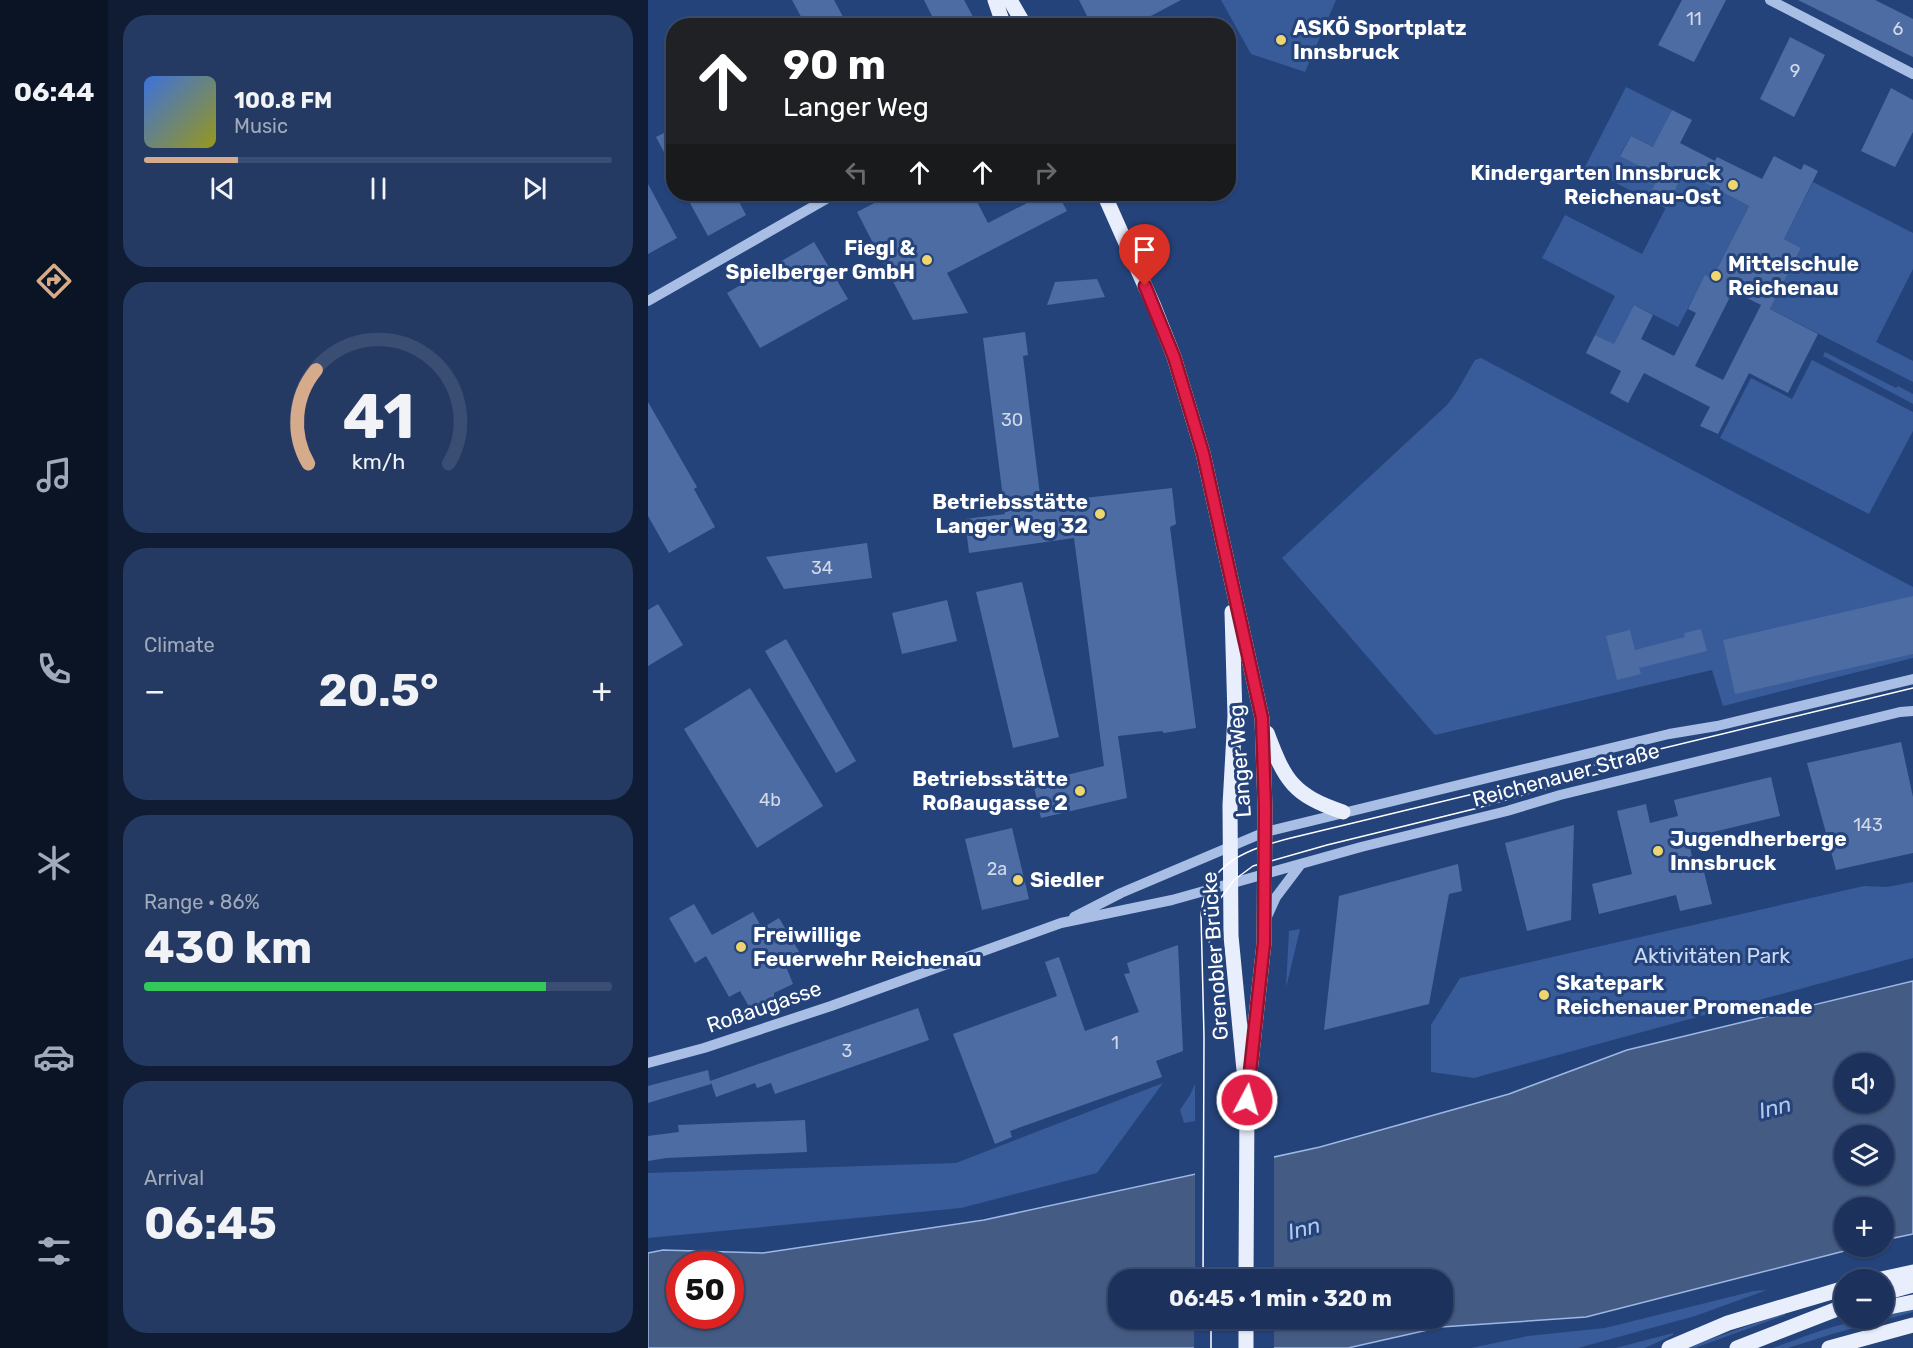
<!DOCTYPE html>
<meta charset="utf-8">
<style>
:root{--surface:#1c325c;--page:#253a62;--text:#f1f3f6;--muted:#a0aabb;--line:#3a4d72;--accent:#d6ab8b}
body{margin:0;font-family:Rubik,sans-serif;background:var(--page);color:var(--text);height:100vh;display:flex;flex-direction:column;font-size:22px;white-space:nowrap}
*{box-sizing:border-box;margin:0}
p{font-size:20px;color:var(--muted)}
.icon{flex:none;width:33px;height:33px;fill:none;stroke:currentColor;stroke-width:2;stroke-linecap:round;stroke-linejoin:round}
.map{position:relative;flex:1;overflow:hidden}
.sheet{display:flex;flex-direction:column;gap:15px;padding:15px;background:#0f1c33;width:540px}
.sheet>*{flex:none}
.top-card{position:absolute;left:18px;top:18px;width:570px;height:183px;border-radius:24px;box-shadow:0 2px 4px #0004,0 0 0 2px var(--line);background:#202124;color:#fff;overflow:hidden}
.fabs{position:absolute;left:1186px;top:1053px;display:grid;gap:12px}
.fabs a{display:grid;place-items:center;width:60px;height:60px;border-radius:50%;background:var(--surface);box-shadow:0 2px 4px #0004,0 0 0 2px var(--line);font-size:30px}
.speed{position:absolute;left:18px;top:1251px;display:flex;gap:12px;font-size:30px;font-weight:700;text-align:center}
.speed>*{display:grid;place-content:center;width:78px;height:78px;border-radius:50%;background:var(--surface);box-shadow:0 2px 4px #0004,0 0 0 2px var(--line);line-height:1}
.speed .limit{border:9px solid #d22;background:#fff;color:#111}
.pin{position:absolute;display:grid;place-items:center;width:51px;height:51px;color:#fff;margin:-62px -26px;border-radius:50% 50% 50% 0;rotate:-45deg;box-shadow:0 0 6px #0007}
.pin .icon{rotate:45deg}
.me{position:absolute;width:66px;margin:-33px;rotate:6deg;stroke-linejoin:round;filter:drop-shadow(0 0 4px #0008)}
.turn{display:flex;align-items:center;gap:21px;height:126px;padding:0 18px;font-size:27px}
.turn .icon{width:78px;height:78px;stroke-width:2.5}
.turn b{display:block;font-size:42px;line-height:51px}
.lanes{display:flex;align-items:center;height:57px;padding:0 18px;background:#0003;justify-content:center;gap:30px;direction:ltr}
.lanes .off{opacity:.35}
.big{font-size:45px;font-weight:700;line-height:1.1}
.sheet .tile{flex:1;display:flex;flex-direction:column;justify-content:center;gap:9px;min-width:0;padding:0 21px;border-radius:24px;background:var(--page)}
.sheet .dial{align-items:center;gap:0}
.dial svg{height:156px;overflow:visible;fill:none;stroke:var(--line);stroke-width:7;stroke-linecap:round;text-anchor:middle}
.dial text{fill:var(--text);stroke:none}
.song{display:flex;align-items:center;gap:18px}
.cover{width:72px;height:72px;border-radius:9px;background:linear-gradient(135deg,hsl(220 70% 55%),hsl(60 70% 35%))}
.played{height:6px;border-radius:3px;background:linear-gradient(90deg,var(--accent) 20%,var(--line) 20%)}
.keys{display:flex;justify-content:space-around;direction:ltr}
.heat{display:flex;justify-content:space-between;align-items:center;font-size:33px;direction:ltr}
.charge{height:9px;border-radius:4px;background:linear-gradient(90deg,#34c759 86%,var(--line) 0)}
.trip{position:absolute;left:460px;top:1269px;width:345px;height:60px;border-radius:24px;background:var(--surface);box-shadow:0 2px 4px #0004,0 0 0 2px var(--line);font-weight:700;line-height:60px;text-align:center}
main{display:flex;flex:1;min-height:0}
.dock{display:flex;flex-direction:column;width:108px;justify-content:space-around;align-items:center;background:#0b1425;color:var(--muted)}
.dock .icon{width:42px;height:42px}
.dock .current{color:var(--accent)}
.dock b{font-size:27px;color:var(--text)}
.map>svg:first-child{display:block}
</style>
<main>
<nav class="dock">
<b>06:44</b>
<svg class="icon current" aria-label="directions" viewBox="0 0 24 24"><path d="M12 3l9 9-9 9-9-9zM9 14v-3h6M13 9l2 2-2 2"/></svg>
<svg class="icon" aria-label="music" viewBox="0 0 24 24"><path d="M9 18V5l10-2v13"/><circle cx="6" cy="18" r="3"/><circle cx="16" cy="16" r="3"/></svg>
<svg class="icon" aria-label="phone" viewBox="0 0 24 24"><path d="M5 4h4l2 5-3 2q2 4 5 5l2-3 5 2v4C11 20 4 13 5 4z"/></svg>
<svg class="icon" aria-label="climate" viewBox="0 0 24 24"><path d="M12 3v18M4 7l16 10M4 17L20 7"/></svg>
<svg class="icon" aria-label="car" viewBox="0 0 24 24"><path d="M5 17H2v-5l4-1 3-4h7l3 4 3 1v5h-3M9 17h6M6 11h13"/><circle cx="7" cy="17" r="2"/><circle cx="17" cy="17" r="2"/></svg>
<svg class="icon" aria-label="filters" viewBox="0 0 24 24"><path d="M4 7h16M4 17h16"/><circle cx="9" cy="7" r="2"/><circle cx="15" cy="17" r="2"/></svg>
</nav>
<section class="sheet">
<div class="tile">
<div class="song"><i class="cover"></i><div><b>100.8 FM</b><p>Music</p></div></div>
<div class="played"></div>
<div class="keys"><svg class="icon" aria-label="previous" viewBox="0 0 24 24"><path d="M18 5L8 12l10 7zM5 5v14"/></svg><svg class="icon" aria-label="pause" viewBox="0 0 24 24"><path d="M8 5v14M16 5v14"/></svg><svg class="icon" aria-label="next" viewBox="0 0 24 24"><path d="M6 5l10 7-10 7zM19 5v14"/></svg></div>
</div>
<div class="tile dial"><svg viewBox="0 0 100 80">
<path d="M14 69A42 42 0 1 1 86 69"/>
<path d="M14 69A42 42 0 0 1 18 21" stroke="#d6ab8b"/>
<text x="50" y="56" font-size="32" font-weight="700">41</text>
<text x="50" y="72" font-size="11">km/h</text>
</svg></div>
<div class="tile"><p>Climate</p>
<div class="heat"><a>−</a><b class="big">20.5°</b><a>+</a></div>
</div>
<div class="tile"><p>Range · 86%</p><b class="big">430 km</b><div class="charge"></div></div>
<div class="tile"><p>Arrival</p><b class="big">06:45</b></div>
</section>
<div class="map">
<svg width="1265" height="1348" viewBox="0 0 1265 1348">
<rect width="100%" height="100%" fill="#25437b"/>
<path fill="#385b99" d="M573,0H688L657,72L603,54Z
M978,87L1024,110L1009,149L983,136L972,155L1013,173L999,199L937,167Z
M1034,171L1101,206L1064,279L1057,276L1030,327L986,305L971,335V347L947,335L967,296L894,258L917,215L994,254L1032,180Z
M1165,182L1265,233V269L1228,342L1265,361V382L1122,309L1153,248L1136,239Z
M1177,352L1248,388L1250,386L1265,394V404L1175,356Z
M833,358L1265,587V658L1075,706L1064,670L787,735L634,558L799,405L808,393L827,360Z
M1164,360L1265,412V431L1221,514L1072,438L1103,378L1144,399Z
M1265,882V958L826,1078L783,1072V1025L812,978L1216,886L1239,887Z
M652,929L638,988L641,931Z
M515,1083L449,1173L313,1208L0,1238V1173L308,1163Z
M547,1084V1121L536,1123L532,1110L542,1095Z
M1119,1290L1047,1316L930,1348H823L880,1336L957,1328L1106,1291Z
M1265,1307V1312L1184,1334L1140,1348H1125C1161,1335 1198,1319 1236,1318V1313Z
M1136,1313L1137,1315L1047,1348H1037Z
M1025,1333V1335L997,1348H968Z"/>
<path fill="#445b84" stroke="#9db8e5" stroke-width="1.5" fill-rule="evenodd" d="M1265,981V1234L1236,1240V1208H1197V1246L1212,1247L938,1317L793,1327L700,1348H0V1253L15,1250L115,1253L336,1220L672,1147L861,1094L979,1050ZM1197,1064H1236V1102H1197ZM1197,1136H1236V1174H1197ZM32,1264H82V1316H32ZM471,1280H795V1318H471Z"/>
<path fill="#25437b" d="M626,1154V1280L547,1279V1171Z
M546,1319H626V1348H546Z"/>
<path fill="#4d6ca4" fill-rule="evenodd" d="M144,0H186L200,26H158Z
M276,0H316L330,26H289Z
M431,0H533L484,26H474L471,20L460,26H444Z
M1034,0H1078L1046,62L1010,45Z
M1150,0H1227L1265,19V57Z
M1142,37L1177,55L1146,117L1112,99Z
M1243,88L1265,100V132L1247,167L1213,151Z
M1024,110L1044,120L1032,143L1067,161L1069,157L1114,179L1126,156L1153,170L1156,164L1170,171L1136,239L1153,248L1122,309L1170,334L1140,393L1101,373L1070,434L1052,426L1062,407L996,373L980,403L962,393L973,371L938,353L947,335L966,344L986,305L1005,315L993,339L1026,356L1048,313L1040,309L1057,275L1064,279L1101,206L1036,172L1018,208L999,199L1011,176L972,156L983,136L1005,147ZM1085,291L1113,305L1075,380L1047,366Z
M26,128V171L8,137Z
M0,184L29,238L0,254Z
M37,194H87L98,215L60,236Z
M244,194H325L340,223L379,203L374,194H410L419,211L299,273L320,313L265,320L209,212Z
M166,242L200,299L112,348L79,293Z
M449,279L457,297L399,305L407,282Z
M377,332L380,355L375,356L393,503L524,488L528,524L522,527L548,728L516,733L514,731L470,736L479,798L393,818L385,783L456,766L426,538L321,553L317,519L357,514L335,338Z
M0,402L49,487L46,489L67,527L21,553L0,516Z
M219,543L224,578L136,589L118,557Z
M374,582L411,737L365,748L328,592Z
M1265,596V654L1087,694L1075,640Z
M299,600L309,641L254,654L244,613Z
M10,604L35,645L0,666V610Z
M1053,629L1059,651L991,668L993,674L969,680L958,636L982,630L987,650L1037,637L1036,633Z
M138,639L208,761L188,773L117,651Z
M102,688L175,806L109,848L36,729Z
M1253,742L1265,797V853L1188,870L1159,763Z
M1123,777L1132,816L1040,838L1046,866L1054,864L1064,904L1032,911L1028,895L951,914L944,884L984,874L969,811L998,804L1002,823L1030,816L1026,800Z
M926,825L923,920L879,931L857,843Z
M364,828L381,899L334,910L317,839Z
M810,864L814,891L801,894L781,1004L676,1030L691,896Z
M46,904L64,935L105,912L114,928L131,918L153,955L137,964L145,984L126,993V1005L106,1015L92,991L81,997L58,956L47,963L21,918Z
M530,945L535,1051L508,1061L514,1077L362,1131L364,1137L347,1144L305,1034L409,996L397,962L411,957L437,1031L491,1012L476,974L482,973L479,963Z
M270,1008L281,1040L127,1094L123,1083L109,1088L107,1083L68,1097L63,1082V1084L0,1103V1086L60,1070L62,1081Z
M157,1120L159,1152L18,1158L0,1161V1136L31,1132L30,1125Z"/>
<g fill="none" stroke-linecap="round" stroke-linejoin="round">
<path stroke="#a9bee4" stroke-width="10" d="M1122,0L1265,74
M0,301L187,194
M426,917L473,893L617,832L1021,734L1069,726L1265,679
M618,919L628,897L653,864
M0,1063L56,1048L183,1006L413,923L524,900L713,847L859,811L912,795L1252,712L1265,711"/>
<path stroke="#e9eefc" stroke-width="15" d="M347,0L356,26
M362,0L377,26
M456,194L505,304L526,357L555,453L614,718L617,807L616,943L599,1100L598,1280
M584,612L587,716L582,805L583,936L596,1070
M619,733C637,781 645,795 695,812
M1229,1280L1265,1272
M1236,1293L1265,1285
M1236,1308L1265,1302
M598,1348V1318
M1021,1348L1080,1323L1197,1288
M1089,1348L1197,1306
M1181,1348L1265,1325"/>
<path stroke="#fff" stroke-width="1.5" d="M561,947L563,920L572,899L586,880L605,866L679,845L826,809L960,771
M555,1280L556,1036L553,915C558,861 603,848 647,837L1265,688
M563,1348V1318"/>
</g>
<g fill="none" stroke-linecap="round" stroke-linejoin="round">
<g stroke="#92132f" stroke-width="15">
<path id="route" d="M497,286L526,357L555,453L614,718L617,807L616,943L599,1100"/>
</g>
<use href="#route" stroke="#e11d48" stroke-width="10"/>
</g>
<g fill="#eed56d" stroke="#25437b" stroke-width="2">
<circle cx="633" cy="40" r="6"/>
<circle cx="1085" cy="185" r="6"/>
<circle cx="279" cy="260" r="6"/>
<circle cx="1068" cy="276" r="6"/>
<circle cx="452" cy="514" r="6"/>
<circle cx="432" cy="791" r="6"/>
<circle cx="1010" cy="851" r="6"/>
<circle cx="370" cy="880" r="6"/>
<circle cx="93" cy="947" r="6"/>
<circle cx="896" cy="995" r="6"/>
</g>
<g text-anchor="middle" stroke-width="6" stroke-linejoin="round" paint-order="stroke">
<g font-size="18" fill="#d2dae8">
<text x="1046" y="25">11</text>
<text x="1250" y="35">6</text>
<text x="1147" y="77">9</text>
<text x="364" y="426">30</text>
<text x="174" y="574">34</text>
<text x="122" y="806">4b</text>
<text x="1220" y="831">143</text>
<text x="349" y="875">2a</text>
<text x="467" y="1049">1</text>
<text x="199" y="1057">3</text>
</g>
<g font-size="21" font-weight="bold" fill="#fff" stroke="#25437b" text-anchor="start">
<text x="645" y="35">ASKÖ Sportplatz<tspan x="645" dy="24">Innsbruck</tspan></text>
<text x="1073" y="180" text-anchor="end">Kindergarten Innsbruck<tspan x="1073" dy="24">Reichenau-Ost</tspan></text>
<text x="267" y="255" text-anchor="end">Fiegl &amp;<tspan x="267" dy="24">Spielberger GmbH</tspan></text>
<text x="1080" y="271">Mittelschule<tspan x="1080" dy="24">Reichenau</tspan></text>
<text x="440" y="509" text-anchor="end">Betriebsstätte<tspan x="440" dy="24">Langer Weg 32</tspan></text>
<text x="420" y="786" text-anchor="end">Betriebsstätte<tspan x="420" dy="24">Roßaugasse 2</tspan></text>
<text x="1022" y="846">Jugendherberge<tspan x="1022" dy="24">Innsbruck</tspan></text>
<text x="382" y="887">Siedler</text>
<text x="105" y="942">Freiwillige<tspan x="105" dy="24">Feuerwehr Reichenau</tspan></text>
<text x="908" y="990">Skatepark<tspan x="908" dy="24">Reichenauer Promenade</tspan></text>
</g>
<g font-size="21" fill="#fff" stroke="#25437b">
<text transform="translate(592 761) rotate(-94)" y="7">Langer Weg</text>
<text transform="translate(918 775) rotate(-15)" y="7">Reichenauer Straße</text>
<text transform="translate(567 956) rotate(-94)" y="7">Grenobler Brücke</text>
<text transform="translate(116 1007) rotate(-19)" y="7">Roßaugasse</text>
</g>
<g font-size="21" fill="#cbdaf4" stroke="#25437b">
<text x="1064" y="963">Aktivitäten Park</text>
</g>
<g font-size="22" font-style="italic" fill="#b4c8ec" stroke="#25437b">
<text transform="translate(1127 1107) rotate(-14)" y="8">Inn</text>
<text transform="translate(656 1228) rotate(-14)" y="8">Inn</text>
</g>
</g>
</svg>
<div class="fabs">
<a><svg class="icon" aria-label="sound" viewBox="0 0 24 24"><path d="M4 9h4l5-4v14l-5-4H4zM17 9q2 3 0 6"/></svg></a>
<a><svg class="icon" aria-label="layers" viewBox="0 0 24 24"><path d="M12 4l9 5-9 5-9-5zM3 14l9 5 9-5"/></svg></a>
<a>+</a>
<a>−</a>
</div>
<div class="speed"><div class="limit">50</div></div>
<div class="pin" style="left:497px;top:286px;background:#d93025"><svg class="icon" aria-label="arrive" viewBox="0 0 24 24"><path d="M6 21V4h12l-3 4 3 4H6"/></svg></div>
<svg class="me" style="left:599px;top:1100px" viewBox="-20 -20 40 40"><circle r="17" fill="#e11d48" stroke="#fff" stroke-width="3"/><path d="M0-11L8 9 0 5-8 9z" fill="#fff"/></svg>
<div class="trip">06:45 · 1 min · 320 m</div>
<div class="top-card">
<div class="turn"><svg class="icon" aria-label="ahead" viewBox="0 0 24 24"><path d="M12 20V5M6 11l6-6 6 6"/></svg><div><b>90 m</b>Langer Weg</div></div>
<div class="lanes"><svg class="icon off" aria-label="left" viewBox="0 0 24 24"><path d="M17 20v-9H6M10 6l-5 5 5 5"/></svg><svg class="icon" aria-label="ahead" viewBox="0 0 24 24"><path d="M12 20V5M6 11l6-6 6 6"/></svg><svg class="icon" aria-label="ahead" viewBox="0 0 24 24"><path d="M12 20V5M6 11l6-6 6 6"/></svg><svg class="icon off" aria-label="right" viewBox="0 0 24 24"><path d="M7 20v-9h11M14 6l5 5-5 5"/></svg></div>
</div>
</div>
</main>
